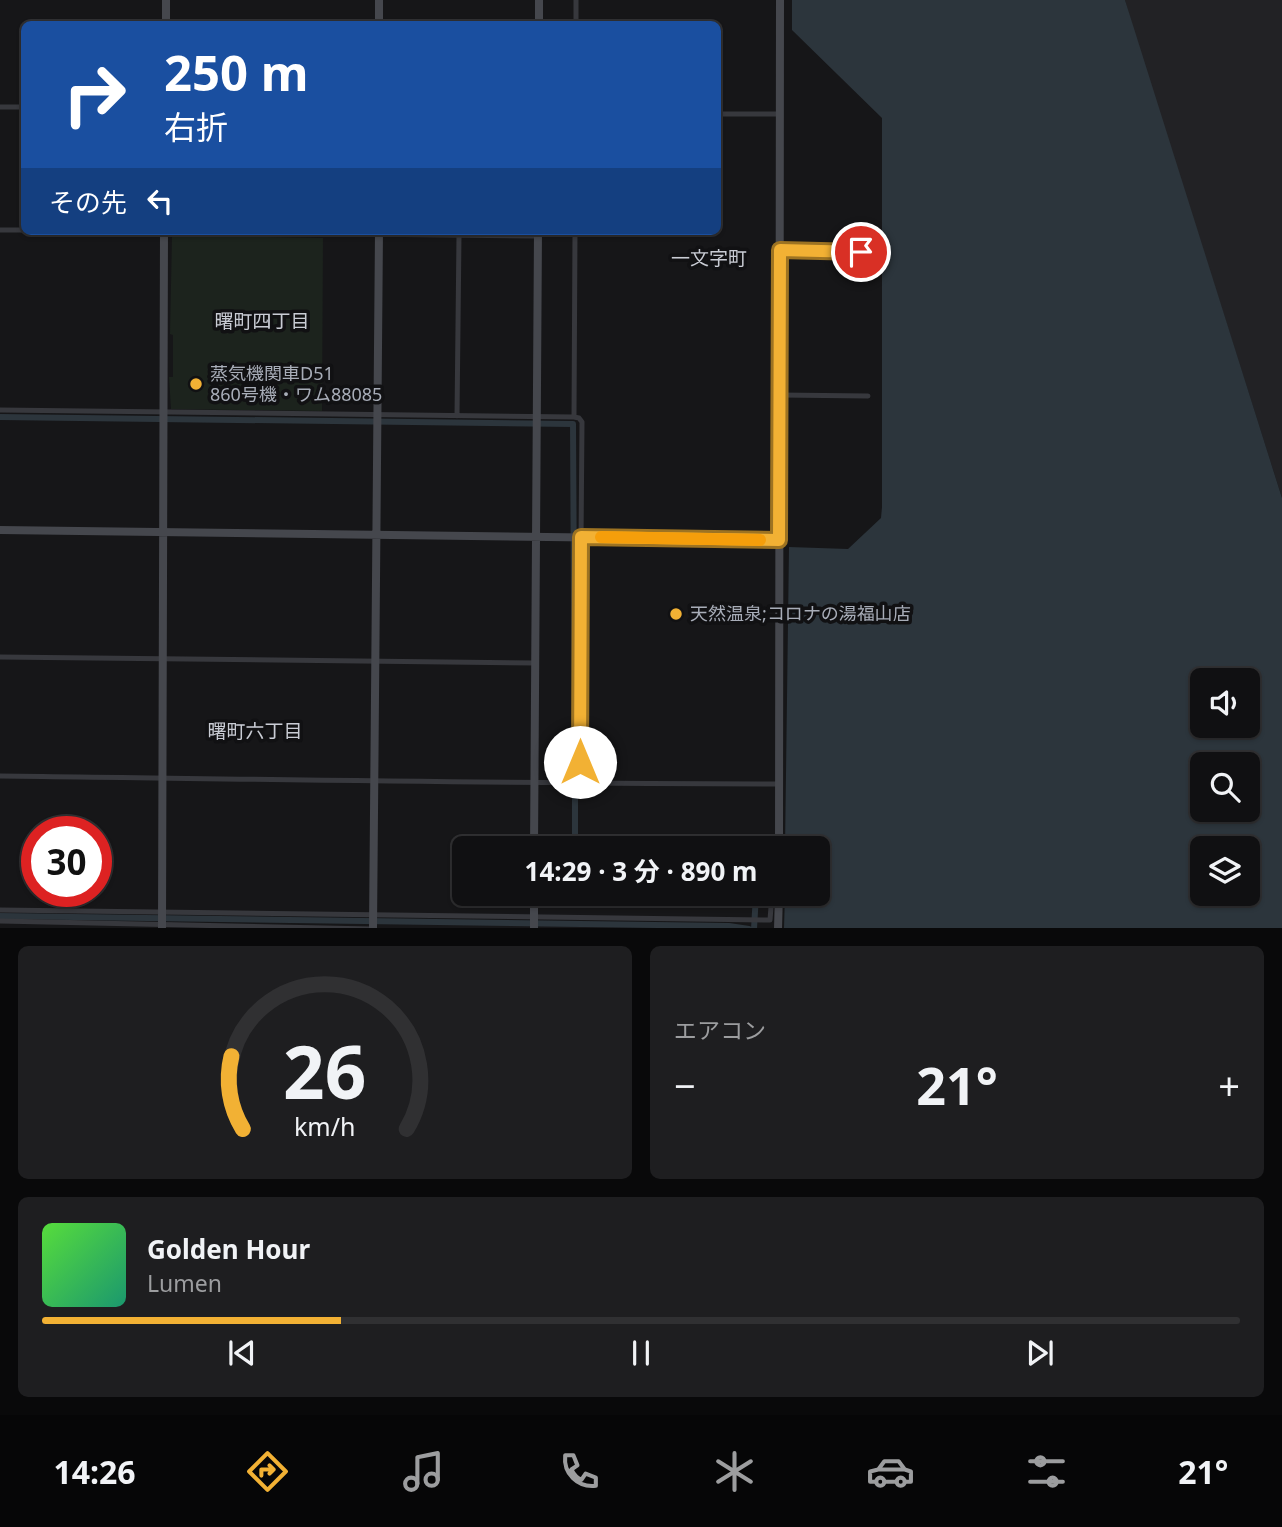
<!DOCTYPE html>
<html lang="ja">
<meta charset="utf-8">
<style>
:root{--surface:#101012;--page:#1e1e20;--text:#f1f3f6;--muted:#9c9d9f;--line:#303032;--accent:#f2b134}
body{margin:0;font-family:"Noto Sans","Noto Sans JP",sans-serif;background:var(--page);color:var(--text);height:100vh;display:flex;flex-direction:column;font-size:26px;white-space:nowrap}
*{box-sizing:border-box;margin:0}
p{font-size:23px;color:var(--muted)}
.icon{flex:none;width:38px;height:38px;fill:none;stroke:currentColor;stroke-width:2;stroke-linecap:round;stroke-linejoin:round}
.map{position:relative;height:928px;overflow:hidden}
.drawer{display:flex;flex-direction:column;gap:18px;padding:18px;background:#09090a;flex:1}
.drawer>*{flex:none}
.hud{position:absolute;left:21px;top:21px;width:700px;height:214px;border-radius:10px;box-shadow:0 2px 5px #0004,0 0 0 2px var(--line);background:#1a4fa0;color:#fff;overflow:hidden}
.tools{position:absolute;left:1190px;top:668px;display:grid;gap:14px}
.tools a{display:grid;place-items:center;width:70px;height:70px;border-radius:10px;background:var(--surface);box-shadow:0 2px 5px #0004,0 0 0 2px var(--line);font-size:35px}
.speed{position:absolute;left:21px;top:816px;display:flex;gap:14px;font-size:35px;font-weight:700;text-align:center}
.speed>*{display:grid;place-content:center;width:91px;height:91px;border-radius:50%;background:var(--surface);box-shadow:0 2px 5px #0004,0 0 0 2px var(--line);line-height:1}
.speed .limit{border:10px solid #d22;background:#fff;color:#111}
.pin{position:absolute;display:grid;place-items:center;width:60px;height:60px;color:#fff;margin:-30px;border:4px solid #fff;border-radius:50%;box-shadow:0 2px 7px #0007}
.me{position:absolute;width:77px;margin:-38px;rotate:0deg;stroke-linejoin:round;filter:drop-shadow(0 0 5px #0008)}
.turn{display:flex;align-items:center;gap:24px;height:147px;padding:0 28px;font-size:32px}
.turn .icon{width:91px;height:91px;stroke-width:2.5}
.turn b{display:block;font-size:49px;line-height:60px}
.then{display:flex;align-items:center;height:66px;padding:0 28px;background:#0003;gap:14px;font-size:26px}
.big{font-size:52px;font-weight:700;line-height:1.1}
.drawer .widget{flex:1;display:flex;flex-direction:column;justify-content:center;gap:10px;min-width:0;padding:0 24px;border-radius:10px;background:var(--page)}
.drawer .dial{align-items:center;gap:0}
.dial svg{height:182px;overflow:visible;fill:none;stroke:var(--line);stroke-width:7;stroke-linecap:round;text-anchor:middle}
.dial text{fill:var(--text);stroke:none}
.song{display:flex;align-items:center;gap:21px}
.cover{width:84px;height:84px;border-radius:10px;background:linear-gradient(135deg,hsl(110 70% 55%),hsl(160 70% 35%))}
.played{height:7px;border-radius:4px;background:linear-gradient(90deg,var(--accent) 25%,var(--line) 25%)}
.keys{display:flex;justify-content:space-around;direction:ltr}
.heat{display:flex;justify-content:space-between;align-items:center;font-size:38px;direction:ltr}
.drawer .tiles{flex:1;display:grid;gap:18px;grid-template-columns:1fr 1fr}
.widget:last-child{grid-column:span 2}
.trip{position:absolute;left:452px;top:836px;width:378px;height:70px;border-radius:10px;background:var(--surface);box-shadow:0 2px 5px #0004,0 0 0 2px var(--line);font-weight:700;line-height:70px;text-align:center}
.tabs{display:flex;height:112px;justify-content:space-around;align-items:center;background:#060607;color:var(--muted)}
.tabs .icon{width:49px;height:49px}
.tabs .selected{color:var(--accent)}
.tabs b{font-size:32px;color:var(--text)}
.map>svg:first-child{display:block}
</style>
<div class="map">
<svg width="1282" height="929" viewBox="0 0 1282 929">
<rect width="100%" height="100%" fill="#161618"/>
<path fill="#222225" d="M1125,0H1282V498L1135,35Z"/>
<path fill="#1c231d" d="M172,235L323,238L322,411L171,409L169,377H173V335L170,334Z"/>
<path fill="#2c353c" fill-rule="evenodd" d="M792,0H1125L1282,498V928H784L785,894H817V849H785L789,547L848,549L881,518L882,507V118L792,30ZM1202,681H1248V726H1202ZM1202,765H1248V810H1202ZM1202,849H1248V894H1202Z"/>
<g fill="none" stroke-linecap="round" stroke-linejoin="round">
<path stroke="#2c353c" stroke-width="6" d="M0,417L573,424L575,777
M575,790V847L760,849
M0,916L729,926L749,929
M754,929L756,894"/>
<path stroke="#37383d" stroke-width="5" d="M576,24V0
M0,107H24
M718,114H780
M0,230H24
M96,231L538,236
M780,250L861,252
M780,395L868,396
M0,410L574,417L575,231
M457,416L459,235
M574,417L579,418L582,422L579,784
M0,657L536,663
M0,776C260,779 519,784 779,784
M0,910L770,920L772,894
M0,921L371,929"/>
<path stroke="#45474d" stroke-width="8" d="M166,0V24
M379,0V24
M539,24V0
M0,530L779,540
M534,849L538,231
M779,849L780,0
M534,894V929
M162,929L164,231
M373,929L379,231
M778,929L779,894"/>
</g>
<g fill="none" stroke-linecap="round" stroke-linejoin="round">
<g stroke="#9d7322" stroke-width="18">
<path id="route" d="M580,762L581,537L779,540L780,250L861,252"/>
</g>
<use href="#route" stroke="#f2b134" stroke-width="12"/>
<path stroke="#f59e0b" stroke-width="12" d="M601,537L760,540"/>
</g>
<g fill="#f2b134" stroke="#111113" stroke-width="2.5">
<circle cx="196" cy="384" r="7"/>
<circle cx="676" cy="614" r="7"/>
</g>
<g text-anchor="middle" stroke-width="7" stroke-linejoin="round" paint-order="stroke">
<g font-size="18" fill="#a8adb8" stroke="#111113" text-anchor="start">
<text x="210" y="380">蒸気機関車D51<tspan x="210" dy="21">860号機・ワム88085</tspan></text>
<text x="690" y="620">天然温泉;コロナの湯福山店</text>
</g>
<g font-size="19" fill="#c9ccd4" stroke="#111113">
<text x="709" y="265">一文字町</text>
<text x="262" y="328">曙町四丁目</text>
<text x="255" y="738">曙町六丁目</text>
</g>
</g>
</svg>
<div class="tools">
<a><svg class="icon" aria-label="sound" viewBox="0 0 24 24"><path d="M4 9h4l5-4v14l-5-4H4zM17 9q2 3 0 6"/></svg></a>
<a><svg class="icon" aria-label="search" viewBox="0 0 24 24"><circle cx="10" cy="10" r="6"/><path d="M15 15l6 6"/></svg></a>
<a><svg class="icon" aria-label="layers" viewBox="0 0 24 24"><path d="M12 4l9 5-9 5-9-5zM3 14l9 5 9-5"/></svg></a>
</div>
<div class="speed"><div class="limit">30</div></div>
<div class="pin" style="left:861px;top:252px;background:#d93025"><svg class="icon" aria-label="arrive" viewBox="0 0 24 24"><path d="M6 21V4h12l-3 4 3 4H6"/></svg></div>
<svg class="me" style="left:580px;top:762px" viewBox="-20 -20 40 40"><circle r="19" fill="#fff"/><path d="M0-13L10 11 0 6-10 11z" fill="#f2b134"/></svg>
<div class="trip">14:29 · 3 分 · 890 m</div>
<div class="hud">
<div class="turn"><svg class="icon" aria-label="right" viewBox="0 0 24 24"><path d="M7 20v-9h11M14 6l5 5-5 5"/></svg><div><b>250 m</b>右折</div></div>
<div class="then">その先<svg class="icon" aria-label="left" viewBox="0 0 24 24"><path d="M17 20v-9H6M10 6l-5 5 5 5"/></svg></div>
</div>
</div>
<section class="drawer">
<div class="tiles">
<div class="widget dial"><svg viewBox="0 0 100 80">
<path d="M14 69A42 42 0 1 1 86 69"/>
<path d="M14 69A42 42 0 0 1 9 37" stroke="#f2b134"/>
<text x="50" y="56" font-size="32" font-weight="700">26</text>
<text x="50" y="72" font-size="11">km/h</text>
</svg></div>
<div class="widget"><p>エアコン</p>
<div class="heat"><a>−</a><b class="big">21°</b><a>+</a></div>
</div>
<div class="widget">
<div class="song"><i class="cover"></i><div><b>Golden Hour</b><p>Lumen</p></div></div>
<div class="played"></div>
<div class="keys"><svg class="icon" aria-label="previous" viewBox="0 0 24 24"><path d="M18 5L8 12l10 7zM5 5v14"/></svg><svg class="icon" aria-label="pause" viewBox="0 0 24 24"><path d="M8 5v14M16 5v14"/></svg><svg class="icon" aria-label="next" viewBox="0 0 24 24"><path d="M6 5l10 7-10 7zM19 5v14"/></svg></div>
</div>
</div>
</section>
<nav class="tabs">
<b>14:26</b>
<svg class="icon selected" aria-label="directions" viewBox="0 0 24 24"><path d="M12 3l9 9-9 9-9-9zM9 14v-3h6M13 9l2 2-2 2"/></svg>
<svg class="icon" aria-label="music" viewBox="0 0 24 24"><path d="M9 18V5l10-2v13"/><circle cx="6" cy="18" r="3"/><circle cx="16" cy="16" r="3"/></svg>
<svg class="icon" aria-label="phone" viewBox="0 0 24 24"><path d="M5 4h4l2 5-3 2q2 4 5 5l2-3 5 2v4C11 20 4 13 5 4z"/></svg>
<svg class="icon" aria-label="climate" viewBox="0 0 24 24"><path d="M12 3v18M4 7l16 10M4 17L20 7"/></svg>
<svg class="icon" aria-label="car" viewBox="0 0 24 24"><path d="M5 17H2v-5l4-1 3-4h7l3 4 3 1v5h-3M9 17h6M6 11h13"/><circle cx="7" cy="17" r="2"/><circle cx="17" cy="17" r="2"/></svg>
<svg class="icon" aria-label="filters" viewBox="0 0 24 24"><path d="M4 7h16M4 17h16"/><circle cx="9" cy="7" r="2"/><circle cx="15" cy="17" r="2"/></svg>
<b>21°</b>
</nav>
